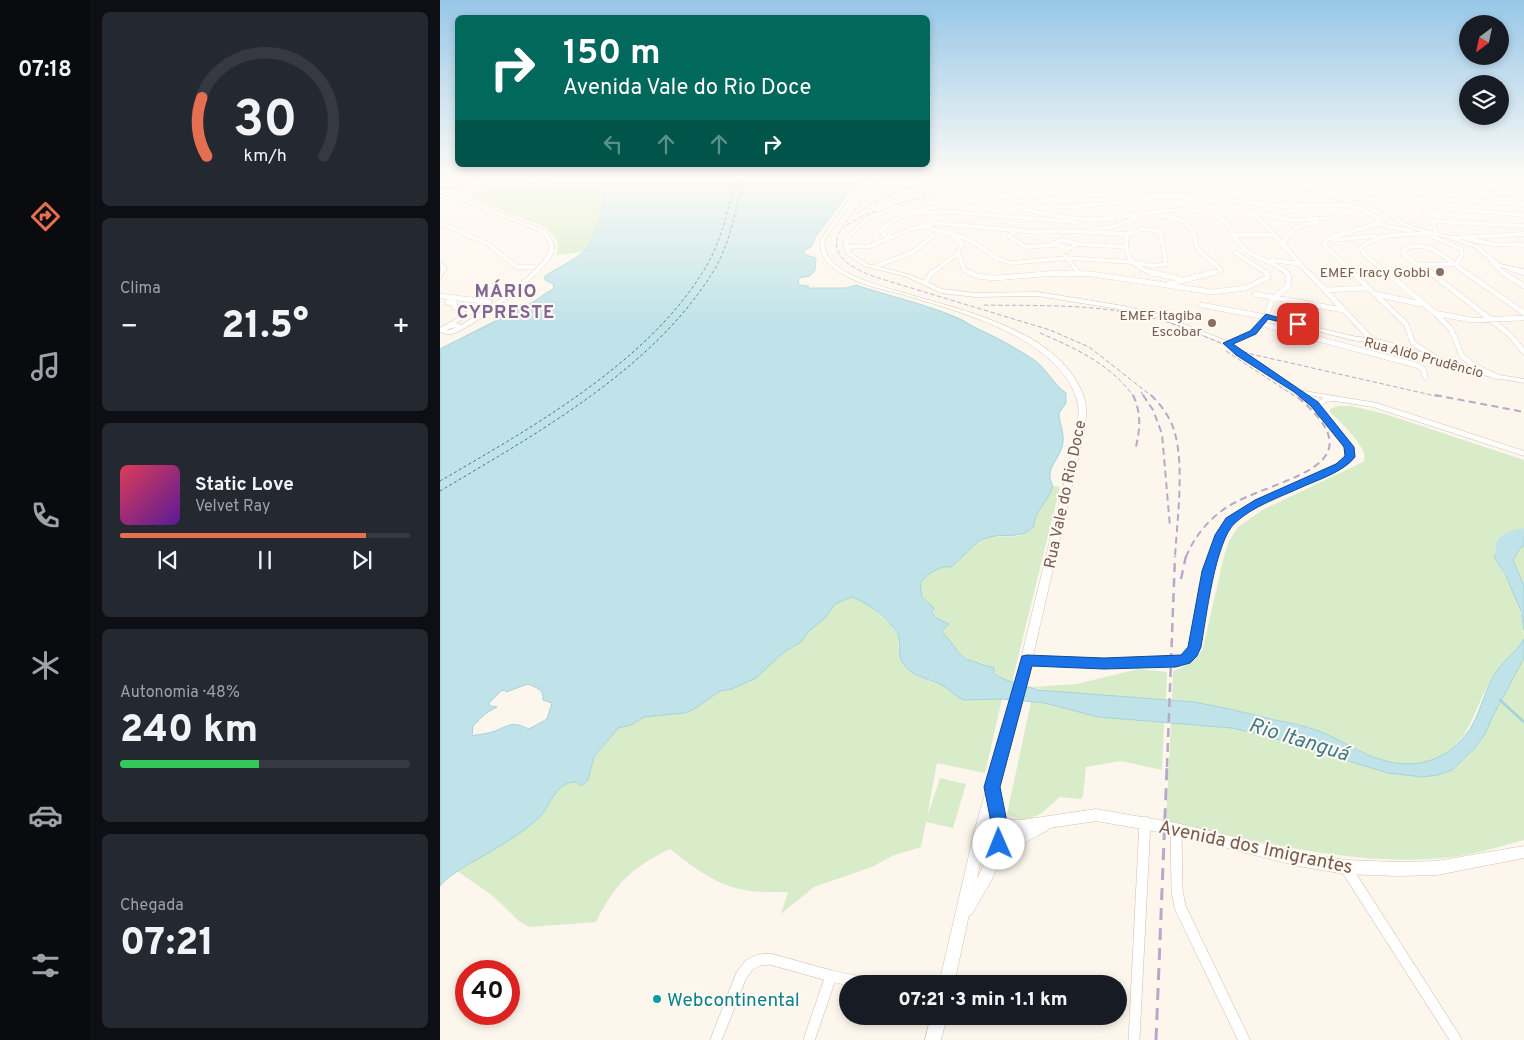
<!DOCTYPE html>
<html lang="pt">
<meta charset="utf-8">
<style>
:root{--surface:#171b24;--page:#242831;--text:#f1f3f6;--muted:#9ea1a6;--line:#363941;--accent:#e76f51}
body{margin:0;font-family:Overpass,sans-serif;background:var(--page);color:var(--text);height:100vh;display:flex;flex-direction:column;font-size:19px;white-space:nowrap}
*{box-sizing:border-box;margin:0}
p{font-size:16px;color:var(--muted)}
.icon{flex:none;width:28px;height:28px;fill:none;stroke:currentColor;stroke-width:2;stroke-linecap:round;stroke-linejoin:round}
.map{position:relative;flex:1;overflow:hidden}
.details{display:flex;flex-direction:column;gap:12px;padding:12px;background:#0d0f14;width:350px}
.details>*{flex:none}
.guide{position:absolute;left:15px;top:15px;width:475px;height:152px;border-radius:8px;box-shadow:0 2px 8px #0003;background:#00695c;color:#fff;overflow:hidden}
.needle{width:32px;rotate:213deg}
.tools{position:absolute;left:1019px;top:15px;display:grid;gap:10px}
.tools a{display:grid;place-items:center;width:50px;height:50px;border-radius:50%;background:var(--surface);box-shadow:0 2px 8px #0003;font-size:25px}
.speed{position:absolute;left:15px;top:960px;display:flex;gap:10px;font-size:25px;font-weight:700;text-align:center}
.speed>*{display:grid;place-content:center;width:65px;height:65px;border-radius:50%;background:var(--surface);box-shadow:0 2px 8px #0003;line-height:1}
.speed .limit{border:8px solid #d22;background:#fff;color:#111}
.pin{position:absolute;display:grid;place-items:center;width:42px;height:42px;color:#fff;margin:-21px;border-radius:10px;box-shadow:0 2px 8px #0006}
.me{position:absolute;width:55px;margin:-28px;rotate:359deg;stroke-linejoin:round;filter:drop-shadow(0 0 4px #0008)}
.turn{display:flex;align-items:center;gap:18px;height:105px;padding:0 25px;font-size:22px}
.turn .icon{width:65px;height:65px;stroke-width:2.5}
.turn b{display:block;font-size:35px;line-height:42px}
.lanes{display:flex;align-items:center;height:48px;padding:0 25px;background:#0003;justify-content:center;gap:25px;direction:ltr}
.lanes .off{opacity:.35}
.big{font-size:38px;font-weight:800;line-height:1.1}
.details .widget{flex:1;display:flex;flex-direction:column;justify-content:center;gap:8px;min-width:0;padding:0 18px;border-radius:8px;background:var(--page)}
.details .dial{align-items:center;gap:0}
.dial svg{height:130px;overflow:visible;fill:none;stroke:var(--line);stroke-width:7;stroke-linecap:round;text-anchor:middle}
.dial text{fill:var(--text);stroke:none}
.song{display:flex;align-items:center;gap:15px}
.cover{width:60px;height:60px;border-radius:8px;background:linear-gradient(135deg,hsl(350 70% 55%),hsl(270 70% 35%))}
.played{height:5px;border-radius:2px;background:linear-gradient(90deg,var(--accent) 85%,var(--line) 85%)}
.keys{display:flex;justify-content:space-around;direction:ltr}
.heat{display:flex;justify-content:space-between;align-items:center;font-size:28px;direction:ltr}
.charge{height:8px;border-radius:4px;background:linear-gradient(90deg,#34c759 48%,var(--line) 0)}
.trip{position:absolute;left:399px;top:975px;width:288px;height:50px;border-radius:25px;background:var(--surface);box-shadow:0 2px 8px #0003;font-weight:800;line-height:50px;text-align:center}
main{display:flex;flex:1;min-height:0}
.tabs{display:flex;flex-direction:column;width:90px;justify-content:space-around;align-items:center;background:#090b0e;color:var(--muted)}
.tabs .icon{width:35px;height:35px}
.tabs .current{color:var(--accent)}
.tabs b{font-size:22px;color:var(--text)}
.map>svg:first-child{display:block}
</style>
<main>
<nav class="tabs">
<b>07:18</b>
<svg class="icon current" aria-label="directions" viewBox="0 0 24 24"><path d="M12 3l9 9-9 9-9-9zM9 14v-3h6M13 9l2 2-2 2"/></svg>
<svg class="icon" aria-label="music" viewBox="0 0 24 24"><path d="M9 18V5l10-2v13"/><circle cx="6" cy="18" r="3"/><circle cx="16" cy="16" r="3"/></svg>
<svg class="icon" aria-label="phone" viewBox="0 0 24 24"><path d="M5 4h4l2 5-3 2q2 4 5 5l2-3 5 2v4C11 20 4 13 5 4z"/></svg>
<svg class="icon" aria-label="climate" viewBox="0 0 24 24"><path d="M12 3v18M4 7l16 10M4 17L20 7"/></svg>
<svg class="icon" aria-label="car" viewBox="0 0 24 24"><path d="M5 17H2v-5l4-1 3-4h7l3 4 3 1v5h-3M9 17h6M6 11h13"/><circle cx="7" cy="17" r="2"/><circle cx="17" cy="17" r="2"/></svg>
<svg class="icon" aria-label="filters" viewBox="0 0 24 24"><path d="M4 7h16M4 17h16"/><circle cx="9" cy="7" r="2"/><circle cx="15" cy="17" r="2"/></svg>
</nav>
<section class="details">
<div class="widget dial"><svg viewBox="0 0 100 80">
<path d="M14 69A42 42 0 1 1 86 69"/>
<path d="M14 69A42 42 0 0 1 11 33" stroke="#e76f51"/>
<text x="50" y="56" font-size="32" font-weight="700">30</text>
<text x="50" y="72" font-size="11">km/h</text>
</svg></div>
<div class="widget"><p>Clima</p>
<div class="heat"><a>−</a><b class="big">21.5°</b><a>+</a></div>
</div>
<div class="widget">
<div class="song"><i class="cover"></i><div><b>Static Love</b><p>Velvet Ray</p></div></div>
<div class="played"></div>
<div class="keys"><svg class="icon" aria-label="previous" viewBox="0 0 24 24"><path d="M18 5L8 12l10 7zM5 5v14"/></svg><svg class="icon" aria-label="pause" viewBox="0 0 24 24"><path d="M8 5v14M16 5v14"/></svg><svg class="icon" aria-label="next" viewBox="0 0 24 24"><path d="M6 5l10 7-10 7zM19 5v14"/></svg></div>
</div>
<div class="widget"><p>Autonomia · 48%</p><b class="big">240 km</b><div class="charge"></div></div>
<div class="widget"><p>Chegada</p><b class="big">07:21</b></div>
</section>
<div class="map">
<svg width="1084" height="1040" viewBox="0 0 1084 1040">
<rect width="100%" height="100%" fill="#fdf6ec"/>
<path fill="#d8ecc9" d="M123,179H164C168,202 157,233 143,252L117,255L118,242L106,227L29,197C39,188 103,184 123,179Z
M898,406H911L942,413L1084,460V531L1064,541L1054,557C1069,582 1084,610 1084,639C1076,654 1062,664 1053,677C1031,710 1034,742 991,761C954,779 904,738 870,728C855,723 840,721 825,717C794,710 763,703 732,700L733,671C746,666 757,660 763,648L784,556L789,541L798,527L824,509L923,462C932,450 899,421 890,412V409Z
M613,486L620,487L572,682C559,680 557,672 547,665C542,662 534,662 528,659C518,654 509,641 502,631L508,624L496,618L490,604L482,597L480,583C488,574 499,565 511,567L518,562L525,552L549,537L579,536L594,526C594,511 608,502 613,486Z
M1084,546V586L1073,560L1081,547Z
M411,597L425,602L451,625L459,639L458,647L463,664L479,677L506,687L524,700L562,699L545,773L497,763L487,817L500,778L526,784L513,828L486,822L481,847L452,856L432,867L374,887L341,914L348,892C334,892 318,893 305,890C275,885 253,867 230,849C192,867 175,884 156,922L89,927L80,922L53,896L17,871C46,854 76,838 101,815C112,804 112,787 131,782C136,780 138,783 141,785L148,780L154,758L178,728L191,725L204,717L245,713L256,708L280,691L308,682L322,672L344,652L361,642L368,632L385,618L395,604Z
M1084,658V840C1057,847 1031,856 1003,858C910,867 817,840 726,822L731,723L792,728L808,731L948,773L982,777L1012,770L1034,749L1045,734L1052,718Z
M698,669L727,672L726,700L613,692L591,687L637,684Z
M591,702L605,703L658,717L724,723L722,770L681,761L646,767L643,795L641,799L620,797L602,813L585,821L567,814Z"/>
<path fill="#bfe3e8" stroke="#a5d3da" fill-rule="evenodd" d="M164,179H419L411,187L402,202L376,236L372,246L363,251L366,255L376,258L375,270L370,276L358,278L359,285L369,286L367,288H406L416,285C449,296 485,304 518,318C525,321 531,326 538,329C556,337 574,347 591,358C606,367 612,383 626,393V403L619,413C619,425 626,435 622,447C617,463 604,470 613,486C608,503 594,511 594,526C581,540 566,533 550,537C533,541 524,558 511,567C499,565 488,574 480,583L482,597L494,608L492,612L496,618L509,624L502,631L519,653L526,659L554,668V673C566,683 583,684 598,690L754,702C781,707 808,713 835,720C852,723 870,727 886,734C898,739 908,746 920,751C961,772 1002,769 1030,729C1040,713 1044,693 1053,677C1061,662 1076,653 1084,639V658L1052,718L1045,734L1034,749L1012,770L998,775L982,777L948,773L823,735L792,728L658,717L605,703L562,699L524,700C516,697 512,691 505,687C491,678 475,679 464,665C458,657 460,648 459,639C457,624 425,600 411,597L395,604L385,618L368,632L361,642L344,652L316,678L292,689L280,691L256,708L245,713L204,717L191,725L178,728L154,757L148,780L141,786L137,782C119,781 113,798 105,810C93,829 48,853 27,865C18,871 7,877 0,886V349L93,302L114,288L113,284L105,280V276C117,268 131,262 142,253C157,240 167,197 164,179ZM88,684C97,688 104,689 103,700L112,703L107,719L89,729C70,720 70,726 52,732C46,734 39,734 32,736L33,726L45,714L57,707L50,706L49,703L61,691L65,690L66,692Z
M1084,531V546L1081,547L1073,560L1084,586V630L1081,611L1065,574L1054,557L1064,541Z"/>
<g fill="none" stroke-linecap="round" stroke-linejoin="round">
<path stroke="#a5d3da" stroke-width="2.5" d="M1060,700L1084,722"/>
<path fill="#bfe3e8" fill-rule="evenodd" d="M1084,528V536L1077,538L1070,542L1072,559L1070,562H1060C1047,540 1065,531 1084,528Z"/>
<path stroke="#437c86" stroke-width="1" stroke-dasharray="3 2.5" stroke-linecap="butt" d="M0,481C93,427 212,360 267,265C282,239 288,208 297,179
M0,491C96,434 213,369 273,272C290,245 295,210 304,179"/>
<g stroke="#d1beb0" stroke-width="4.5">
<path id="street-far2" d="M802,179L825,183L845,179
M909,179L1009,199L1084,204
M959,179L980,191
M1006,179L1004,185L1007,187L1044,194L1072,193L1075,190L1071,183
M1008,179L1084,183
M594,180L613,192
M842,180L861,185L907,188L1009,209L1084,215
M620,183L701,179
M562,196L564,192L585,179
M499,198C565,205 650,203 713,179
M534,198L643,191
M780,200C801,201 821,205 842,206C874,208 913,196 939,220L937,224
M985,201L984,207L993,221L996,234
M562,202C592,212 624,220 656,219C692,218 744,201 778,216C791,222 794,243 807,251C819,260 836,262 847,274
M620,202L726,195H743L746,198
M595,207C613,207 631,207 649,205C693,202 780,187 817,218C836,234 852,255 869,274
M478,213L515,212L635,222
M813,213L854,220L892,218
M721,216C734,217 749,220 754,234C756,239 755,244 758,249C764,257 775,261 781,270L771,274
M993,221L1084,226
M0,223L48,244L77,267H94
M937,224L971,231
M486,227L512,234L522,244L518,253L491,274
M658,229L676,226L695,218
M576,231L569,235L570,237L586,247L617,245L628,249L638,244L686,247
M511,234L530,240L558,259L571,263L626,258L692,262L714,266L726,264L720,231L702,229L687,234
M687,234C683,256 693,267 714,274
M791,235H832
M990,235L1021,249L1022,254L1016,266
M452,237L444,235L441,230C460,212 492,208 517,202
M1012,238L1084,234
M1027,239L1052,244L1084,245
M893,240L935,236
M611,244L623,240L638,244
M842,246C850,228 860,225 878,222
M406,247L430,246L471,229L495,223L596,232L628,231L687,234
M518,253L524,270L532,274
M796,253L828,274
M625,256L639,273
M831,260L860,264
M1052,262L1064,274
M980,265L1015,264
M434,267L473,252L494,235
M1071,269L1084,273
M610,274H641
M914,274L885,246V241L892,237L937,224
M948,274L924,254L921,248C940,231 966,236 990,233
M991,274L965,256L963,250C987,236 1009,261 1027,274"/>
</g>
<g stroke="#d1beb0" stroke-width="5.5">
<path id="street-far1" d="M529,272L537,276L554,278L619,273L652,274L772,292L806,288L828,277L826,272
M710,272L740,279
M868,272L933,341
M912,272L966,324L973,343L996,358
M946,272L995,313L1011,329L1022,356L1033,365L1057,377
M990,272L1069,334L1084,352
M1025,272L1084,313
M1062,272L1084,286
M1082,272L1084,273
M485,283L492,272
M729,284L775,272
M885,290L928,288
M815,294L903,310
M935,294L981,304
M0,296L49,302
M7,302L15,303L14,307L34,310
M761,305L826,317L832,300L848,286L849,277L846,272
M995,313L1031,320L1084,318
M822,324L976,365L983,369L985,377"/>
</g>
<g stroke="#d1beb0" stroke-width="12">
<path id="street" d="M736,829L737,890L740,907L804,1040
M906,868L1016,1040
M276,1040L301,976L309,965L319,960L330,959L391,976L429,984
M369,1040L391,976
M694,1040L705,822"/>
</g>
<g stroke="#d6c0b0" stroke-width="1">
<path id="secondary" d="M3,179L35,185L33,186L12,184Z
M69,179H80L46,184L44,183Z
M109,179H119L47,190L0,192V190L47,188Z
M424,179H428L385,239C382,258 400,270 416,277C483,305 616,317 644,397C649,412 644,431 641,446L593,656L664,659L736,658L744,654L750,647L764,571L781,526L787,519L804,507L896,464L905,458L907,455L902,443L871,406L780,342L717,317L684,310L598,296L535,297L501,293L467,277L424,266L406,254L403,244L405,239L424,218L463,202L498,197L538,179H543L501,199L466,204L428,220L409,239V244L411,253L428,264L471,275L502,289L535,293L598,292L684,306L721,315L787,341C803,338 815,330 824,316L826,315L912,336L942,340L1053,374L1084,379V383L1050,377L941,344L912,340L828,319C819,333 806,340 791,344L858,390L937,403L1084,451V456L933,407L895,401L886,402L880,407L909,441L915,455L911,462L902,468L810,511L793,523L788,529L774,571L760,647L751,660L736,666L664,667L591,664L580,712L559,789L565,819L582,820L656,809L736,823L858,852L905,860L958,862L997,861L1084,846V858L997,875L958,876L905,874L858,866L736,835L656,821L609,828L608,830L562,855L552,879L532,914L529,915L514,984H499L535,829L568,712L633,446C636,431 642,412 636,397C615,336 517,311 461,294C444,290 426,286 410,278C394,270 377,259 381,239ZM864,394L884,398L876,402ZM553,831L552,843L545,839L547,833ZM566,831L579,832L565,840ZM542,853L549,855L537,879L542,852Z
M768,179H779L812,183L825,182L852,189L936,205L947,209L959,219L972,226L1014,237L1039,246L1060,264L1084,269V273L1056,266L1035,248L1010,239L968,228L955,221L943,211L933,207L852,191L825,184L812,185Z
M0,194L30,205V206L26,207L0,197Z
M21,194H25L26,199L104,230C109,235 115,242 114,250C110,271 35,325 15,333C10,335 5,334 0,332V328L48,300L53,301L16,323L21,325C40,313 106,270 109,249C110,242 105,237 100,232L22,201ZM16,327L10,330H6Z
M0,262L7,268L2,276L0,277L1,268Z
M491,1016H507L501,1040H485Z"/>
</g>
<g stroke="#dad1cd" stroke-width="1">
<path id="primary" d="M90,179H102L31,189L0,190V188L31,187Z"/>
</g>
<use href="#street-far2" stroke="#fff" stroke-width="4"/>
<use href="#street-far1" stroke="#fff" stroke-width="5"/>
<use href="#street" stroke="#fff" stroke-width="11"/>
<use href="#secondary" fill="#fff" fill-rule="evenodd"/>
<use href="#primary" fill="#fbd9a5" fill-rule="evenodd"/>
<path stroke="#b9a8c9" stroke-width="1" stroke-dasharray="4.5 2.5" stroke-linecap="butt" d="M437,179L398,234C390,259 415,269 435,277L610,330L649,347L713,397
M455,205L513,188L525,182
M417,214C446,190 488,183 525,179
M407,225L420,217L436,211
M544,305C607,306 672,303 733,324C759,333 784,346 811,354L1000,397
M600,333C635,348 672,365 694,397
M786,351L856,397
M701,392L704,397"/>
<path stroke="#b9a8c9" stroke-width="2" stroke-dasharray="7 4.5" stroke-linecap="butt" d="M693,395C702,415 700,430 695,451
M703,395L713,410L722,434L730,527
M711,395C721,405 730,417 734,430C745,465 737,520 735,557
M995,395L1084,412
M746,557C755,534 774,513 796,502C846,476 941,465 855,395"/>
<path stroke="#b9a8c9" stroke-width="2.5" stroke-dasharray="9 6" stroke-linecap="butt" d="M741,579L746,556
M727,767L735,556"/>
<path stroke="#b9a8c9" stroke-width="3" stroke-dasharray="12 8" stroke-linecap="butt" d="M716,1040L727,766"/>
</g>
<linearGradient id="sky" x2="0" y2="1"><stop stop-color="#97c7e8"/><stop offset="0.55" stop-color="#fefbf6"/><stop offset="1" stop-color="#fefbf6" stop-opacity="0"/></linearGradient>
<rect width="1084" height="324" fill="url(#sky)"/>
<path fill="#1a73e8" stroke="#114b97" d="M826,314L861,324L858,326L828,319L816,334L793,344L878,402L914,447L915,457C903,472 880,479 862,487C840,497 813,506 795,523C775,541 766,619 761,647L757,656L750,663L736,667L664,669L592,666L560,787L566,817L567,844L565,849L559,852L553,849L550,844V817L544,787L582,656L587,655L664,658L741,655L748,647L762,571L775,535L786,518L815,500L896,464L905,456L904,447L871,406L854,392L796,355L783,343L810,331Z"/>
<g fill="#8d6e63" stroke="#fffaf3" stroke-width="2">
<circle cx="1000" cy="272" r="5"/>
<circle cx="772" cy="323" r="5"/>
</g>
<circle fill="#0f9aa8" stroke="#fffaf3" stroke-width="2" cx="217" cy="999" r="5"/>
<g text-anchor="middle" stroke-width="4" stroke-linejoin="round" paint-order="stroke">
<g font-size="14" fill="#785e54" stroke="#fffaf3" text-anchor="end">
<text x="990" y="277">EMEF Iracy Gobbi</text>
<text x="762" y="320">EMEF Itagiba<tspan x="762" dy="16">Escobar</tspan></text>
</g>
<g font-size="14" fill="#7a5c4d" stroke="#fffaf3">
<text transform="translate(984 357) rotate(15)" y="5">Rua Aldo Prudêncio</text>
</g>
<g font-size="16" fill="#7a5c4d" stroke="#fffaf3">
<text transform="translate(624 494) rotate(-78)" y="6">Rua Vale do Rio Doce</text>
</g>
<g font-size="18" font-weight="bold" letter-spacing="1" fill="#846695" stroke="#fffaf3">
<text x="66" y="297">MÁRIO<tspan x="66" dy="21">CYPRESTE</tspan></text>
</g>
<g font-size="19" fill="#7a5c4d" stroke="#fffaf3">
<text transform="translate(816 846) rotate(12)" y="7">Avenida dos Imigrantes</text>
</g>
<g font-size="19" fill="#0d838f" stroke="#fffaf3" text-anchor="start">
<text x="227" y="1006">Webcontinental</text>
</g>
<g font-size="21" font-style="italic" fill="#437c86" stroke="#fffaf3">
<text transform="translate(859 739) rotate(17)" y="7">Rio Itanguá</text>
</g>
</g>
</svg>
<div class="tools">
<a><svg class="needle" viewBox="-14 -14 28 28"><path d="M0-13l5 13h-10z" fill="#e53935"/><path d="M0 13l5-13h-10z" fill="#9ea1a6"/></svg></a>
<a><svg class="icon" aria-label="layers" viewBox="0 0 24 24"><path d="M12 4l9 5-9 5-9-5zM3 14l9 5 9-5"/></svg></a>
</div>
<div class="speed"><div class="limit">40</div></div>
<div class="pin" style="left:858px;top:324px;background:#d93025"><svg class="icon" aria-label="arrive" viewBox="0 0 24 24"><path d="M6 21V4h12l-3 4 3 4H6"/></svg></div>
<svg class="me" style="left:559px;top:844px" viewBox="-20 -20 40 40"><circle r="19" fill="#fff"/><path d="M0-13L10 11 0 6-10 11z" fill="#1a73e8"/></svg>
<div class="trip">07:21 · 3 min · 1.1 km</div>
<div class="guide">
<div class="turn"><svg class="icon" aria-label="right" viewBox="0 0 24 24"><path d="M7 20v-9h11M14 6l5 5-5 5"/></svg><div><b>150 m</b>Avenida Vale do Rio Doce</div></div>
<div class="lanes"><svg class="icon off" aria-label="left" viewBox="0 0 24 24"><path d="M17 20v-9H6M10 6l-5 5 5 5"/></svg><svg class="icon off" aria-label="ahead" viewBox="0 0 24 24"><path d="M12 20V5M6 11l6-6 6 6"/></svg><svg class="icon off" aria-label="ahead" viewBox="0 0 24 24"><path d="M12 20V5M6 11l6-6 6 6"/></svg><svg class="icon" aria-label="right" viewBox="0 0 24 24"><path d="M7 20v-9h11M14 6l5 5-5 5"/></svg></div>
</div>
</div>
</main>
